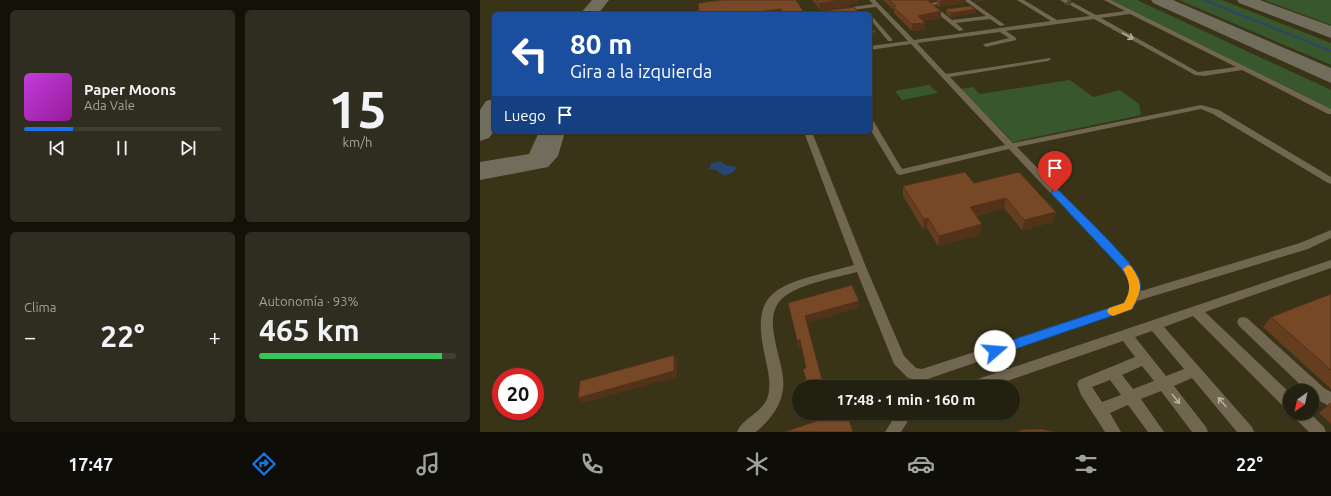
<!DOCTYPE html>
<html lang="es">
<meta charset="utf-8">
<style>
:root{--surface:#222011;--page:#2e2d1f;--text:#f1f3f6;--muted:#a2a39f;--line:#3f3e31;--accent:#1a73e8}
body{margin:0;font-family:Ubuntu,sans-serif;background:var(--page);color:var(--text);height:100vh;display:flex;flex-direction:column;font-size:15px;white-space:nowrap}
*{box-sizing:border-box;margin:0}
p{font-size:13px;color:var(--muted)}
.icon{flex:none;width:22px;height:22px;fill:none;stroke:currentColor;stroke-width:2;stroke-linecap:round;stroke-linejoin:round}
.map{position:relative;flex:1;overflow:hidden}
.details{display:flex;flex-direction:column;gap:10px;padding:10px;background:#131209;width:480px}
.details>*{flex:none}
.guide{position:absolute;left:12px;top:12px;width:380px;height:122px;border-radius:6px;box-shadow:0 1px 3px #0004,0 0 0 1px var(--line);background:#1a4fa0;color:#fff;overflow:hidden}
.needle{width:26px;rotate:213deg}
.buttons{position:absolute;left:803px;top:384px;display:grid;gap:8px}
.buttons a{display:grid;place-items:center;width:36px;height:36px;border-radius:50%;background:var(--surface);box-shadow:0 1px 3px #0004,0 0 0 1px var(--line);font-size:20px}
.speed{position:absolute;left:12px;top:368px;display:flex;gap:8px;font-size:20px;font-weight:700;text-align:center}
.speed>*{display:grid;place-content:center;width:52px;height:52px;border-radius:50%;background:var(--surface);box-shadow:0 1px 3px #0004,0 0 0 1px var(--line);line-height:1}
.speed .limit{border:6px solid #d22;background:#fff;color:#111}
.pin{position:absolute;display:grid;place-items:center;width:34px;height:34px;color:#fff;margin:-41px -17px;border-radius:50% 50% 50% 0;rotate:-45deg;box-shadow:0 0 4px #0007}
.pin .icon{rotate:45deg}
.me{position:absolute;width:44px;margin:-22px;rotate:72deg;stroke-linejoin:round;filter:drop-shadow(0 0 3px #0008)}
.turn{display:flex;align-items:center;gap:14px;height:84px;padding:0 12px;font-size:18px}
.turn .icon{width:52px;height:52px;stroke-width:2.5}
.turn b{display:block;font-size:28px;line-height:34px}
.then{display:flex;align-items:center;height:38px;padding:0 12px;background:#0003;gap:8px;font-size:15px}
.big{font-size:30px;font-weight:700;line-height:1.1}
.details .card{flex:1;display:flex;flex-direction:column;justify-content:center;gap:6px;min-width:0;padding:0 14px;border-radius:6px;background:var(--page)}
.details .dial{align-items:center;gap:0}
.dial b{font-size:52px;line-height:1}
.song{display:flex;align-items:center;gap:12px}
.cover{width:48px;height:48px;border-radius:6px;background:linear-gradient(135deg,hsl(290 70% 55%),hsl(300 70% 35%))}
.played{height:4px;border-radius:2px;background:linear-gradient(90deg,var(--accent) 25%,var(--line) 25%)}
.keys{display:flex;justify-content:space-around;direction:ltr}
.heat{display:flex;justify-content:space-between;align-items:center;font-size:22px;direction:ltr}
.charge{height:6px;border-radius:3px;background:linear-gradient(90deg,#34c759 93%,var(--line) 0)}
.details .tiles{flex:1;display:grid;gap:10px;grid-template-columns:repeat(2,1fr)}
.trip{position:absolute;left:312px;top:380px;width:228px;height:40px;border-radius:20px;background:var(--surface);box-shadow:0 1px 3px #0004,0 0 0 1px var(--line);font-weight:700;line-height:40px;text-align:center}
.tab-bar{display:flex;height:64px;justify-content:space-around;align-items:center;background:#0e0d07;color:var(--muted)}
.tab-bar .icon{width:28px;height:28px}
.tab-bar .active{color:var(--accent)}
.tab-bar b{font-size:18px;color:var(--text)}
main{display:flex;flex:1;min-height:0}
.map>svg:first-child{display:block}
</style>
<main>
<section class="details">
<div class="tiles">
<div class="card">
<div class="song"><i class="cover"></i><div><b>Paper Moons</b><p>Ada Vale</p></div></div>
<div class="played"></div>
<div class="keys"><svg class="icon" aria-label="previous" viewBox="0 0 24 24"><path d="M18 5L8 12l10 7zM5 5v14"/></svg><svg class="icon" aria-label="pause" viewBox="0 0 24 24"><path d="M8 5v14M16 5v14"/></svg><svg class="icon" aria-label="next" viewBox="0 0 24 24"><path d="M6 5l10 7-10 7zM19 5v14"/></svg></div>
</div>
<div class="card dial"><b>15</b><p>km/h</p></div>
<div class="card"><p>Clima</p>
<div class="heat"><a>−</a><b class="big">22°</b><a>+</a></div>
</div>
<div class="card"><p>Autonomía · 93%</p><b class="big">465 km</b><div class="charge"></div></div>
</div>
</section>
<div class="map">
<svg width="851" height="432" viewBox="0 0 851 432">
<rect width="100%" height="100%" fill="#2e2b17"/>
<path fill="#393318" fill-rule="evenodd" d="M0,0H851V432H0ZM14,14H390V132H14ZM21,377H55V411H21ZM319,387H533V413H319ZM810,391H832V413H810Z"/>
<path fill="#38572d" d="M631,0H657L851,90V109Z
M699,0H742L851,43V65Z
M784,0H851V25Z
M590,80L613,97L640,90L659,104L661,115L533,142L481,89L493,87L500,94Z
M449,85L458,93L422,100L415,91Z"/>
<path fill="#284670" d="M240,161L246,165L256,167L255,171L245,176L236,170L229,169L231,164Z"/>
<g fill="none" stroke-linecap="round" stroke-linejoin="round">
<path stroke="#284670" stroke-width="2" d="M724,0L851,51"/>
<path fill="#706d5c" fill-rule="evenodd" d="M112,0H129L118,14H100Z
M671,0H693L851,68V83L673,3Z
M757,0H780L851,26V38L759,3Z
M14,99V131L9,138L0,141V110L6,101Z
M59,132H85L78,156L68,167L0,180V162L49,154Z"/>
<path stroke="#4b4836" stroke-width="6" stroke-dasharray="6 3" stroke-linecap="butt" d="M585,1L592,4"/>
<path fill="#716650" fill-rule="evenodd" d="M389,0H395L434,40L571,21L537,0H544L577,20L610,16L590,5L592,2L616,15L645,11L624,0H631L851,109V114H848L762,70L724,76L715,75L614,19L526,31L536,38V40L506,47L503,45L504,44L529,38L520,32L437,43L466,74L570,58L571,59L568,61L470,77L533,143L721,105L739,110L851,177V184L848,183L733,114L721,109L537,147L649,262L660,281L661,291L820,243L851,230V238L828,249L657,301L652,309L442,381L428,378L414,364L377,272C355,278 323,283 305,296C277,317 307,362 303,389C301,407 289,421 276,432H257C262,418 283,413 288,396C292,380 286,363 283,347C275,302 288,289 329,277C344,273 359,269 374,265L324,132H332L386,267L424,356L436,368L442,369L644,303C652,289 650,280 641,268L529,149L420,175L417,174L390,129V120L394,122L422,169L525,145L431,44L390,50V46L428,41L396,7L339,14H324L393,4ZM650,14L756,67L718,72L621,18Z
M467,0H481L453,5L472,20L506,16L484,0H490L525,25L520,26L510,19L476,23L484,30L479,31L446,4Z
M580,0H587L588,1L585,3Z
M390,14L412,39V41H408L390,19Z
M851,260V268L725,312L810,393V410L805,408L713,316L684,327L772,427L774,432H757L712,378L694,386L726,427L728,432H712L681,391L661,399L684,432H668L648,405L630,413L641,432H625L601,395L597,384L599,380L655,357L643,341L510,387H485L487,383L492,381ZM672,331L704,369L686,376L655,337ZM662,366L674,381L653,389L642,375ZM630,380L641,395L622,402L612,387Z
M763,317L767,318L844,388L851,392V407L834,398L832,396V391H827L759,326L757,322L759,318Z
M417,413H433L421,432H405Z
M813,413H830L844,427L846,432H829L815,418Z"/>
</g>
<path fill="#653e20" d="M332,0H378V3L370,4V6L340,10Z
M403,0H486L485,3L459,7L457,6V0L449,2L461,11V18L444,21L445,30L432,31L414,13V10Z
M466,9L496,13L470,17L466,13Z
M494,183L576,212L573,222L542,230L524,208L496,216L501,234L458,246L447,228L443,229L423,196V186Z
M851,294V389L783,327L791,317Z
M851,403V424L839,413L848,405Z"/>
<path fill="#53321a" d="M363,0H378V3L370,4V6L340,10L339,3Z
M445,0H457L446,3Z
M465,0H486L485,3L459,7L460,1Z
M495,0H507L495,2Z
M301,9L302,14H264Z
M496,9V13L470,17V13Z
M461,11V18L437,23L438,16Z
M445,23V30L432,31V24Z
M396,32V36L390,37V33Z
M526,198L524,208L489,217L490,207Z
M576,212L573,222L542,230L544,220Z
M448,218L447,228L443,229L444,219Z
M502,224L501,234L458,246L459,236Z
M379,301V308L327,323L325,316Z
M317,340H320L321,347L318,348Z
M194,355L197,360V377L103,403L98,398Z
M332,381L333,387H328L327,383Z"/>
<path fill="#764825" stroke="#53321a" d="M242,0H316L325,14H304L301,9L264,14H219L218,3Z
M336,0H363L339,3Z
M409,0H447L461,11L438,16L445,23L432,24L413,7L416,6Z
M490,6L496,9L470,13L466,9Z
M374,7L380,14H345L343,11Z
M390,26L396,32L390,33Z
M485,172L494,183L539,172L576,212L544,220L526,198L490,207L502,224L459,236L448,218L444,219L423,186Z
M372,285L379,301L325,316L344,387H334L332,381L327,383L323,369L326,368L320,340H317L308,303Z
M851,294V370L791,317Z
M194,355V371L98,398L100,381Z
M851,403V408L848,405Z
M360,413H367L373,432H304Z
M560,429L576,432H536L540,430Z"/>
<defs><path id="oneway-shaft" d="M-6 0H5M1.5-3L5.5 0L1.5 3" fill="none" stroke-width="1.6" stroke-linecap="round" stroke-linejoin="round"/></defs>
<g stroke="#b7b1a1">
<use href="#oneway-shaft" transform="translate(648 36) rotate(29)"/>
<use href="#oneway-shaft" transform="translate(696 399) rotate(52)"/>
<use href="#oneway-shaft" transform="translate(742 402) rotate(-131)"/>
</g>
<path fill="#1a73e8" stroke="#114b97" d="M575,189L578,190C593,205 657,265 660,281C662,293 657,299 652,309L515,356L511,354L509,351L511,347L644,303C653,288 651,282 641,268L572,194L571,192Z"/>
<path fill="#f59e0b" d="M648,265L651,266C664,285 662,290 652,309L633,316L629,314L627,311L629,308L644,303C652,290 650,282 643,269Z"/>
</svg>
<div class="buttons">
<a><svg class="needle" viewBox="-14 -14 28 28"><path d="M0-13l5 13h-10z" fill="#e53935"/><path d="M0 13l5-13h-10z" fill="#a2a39f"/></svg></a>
</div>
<div class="speed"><div class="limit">20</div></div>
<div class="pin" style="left:575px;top:192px;background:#d93025"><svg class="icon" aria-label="arrive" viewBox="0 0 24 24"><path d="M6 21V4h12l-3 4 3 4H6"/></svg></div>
<svg class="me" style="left:515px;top:351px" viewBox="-20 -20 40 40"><circle r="19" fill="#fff"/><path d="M0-13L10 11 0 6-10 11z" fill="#1a73e8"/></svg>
<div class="trip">17:48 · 1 min · 160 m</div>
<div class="guide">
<div class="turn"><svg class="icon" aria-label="left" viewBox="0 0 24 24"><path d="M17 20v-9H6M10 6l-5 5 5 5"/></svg><div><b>80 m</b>Gira a la izquierda</div></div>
<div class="then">Luego<svg class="icon" aria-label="arrive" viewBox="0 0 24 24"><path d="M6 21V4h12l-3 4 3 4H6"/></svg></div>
</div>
</div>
</main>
<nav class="tab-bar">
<b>17:47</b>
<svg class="icon active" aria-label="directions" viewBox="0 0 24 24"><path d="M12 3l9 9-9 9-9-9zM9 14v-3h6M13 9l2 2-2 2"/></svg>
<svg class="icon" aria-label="music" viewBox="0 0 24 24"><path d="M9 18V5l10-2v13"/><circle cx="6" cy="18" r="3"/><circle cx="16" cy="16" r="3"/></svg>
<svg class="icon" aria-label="phone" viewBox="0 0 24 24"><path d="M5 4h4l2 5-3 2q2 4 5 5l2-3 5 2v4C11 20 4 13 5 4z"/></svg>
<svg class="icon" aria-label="climate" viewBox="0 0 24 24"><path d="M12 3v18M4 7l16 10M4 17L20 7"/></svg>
<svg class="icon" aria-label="car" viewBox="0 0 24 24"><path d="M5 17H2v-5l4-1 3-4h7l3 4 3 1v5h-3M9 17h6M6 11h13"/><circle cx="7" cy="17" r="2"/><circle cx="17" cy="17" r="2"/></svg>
<svg class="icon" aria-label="filters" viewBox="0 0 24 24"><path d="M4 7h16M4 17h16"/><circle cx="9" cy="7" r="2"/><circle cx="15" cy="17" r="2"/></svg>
<b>22°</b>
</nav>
